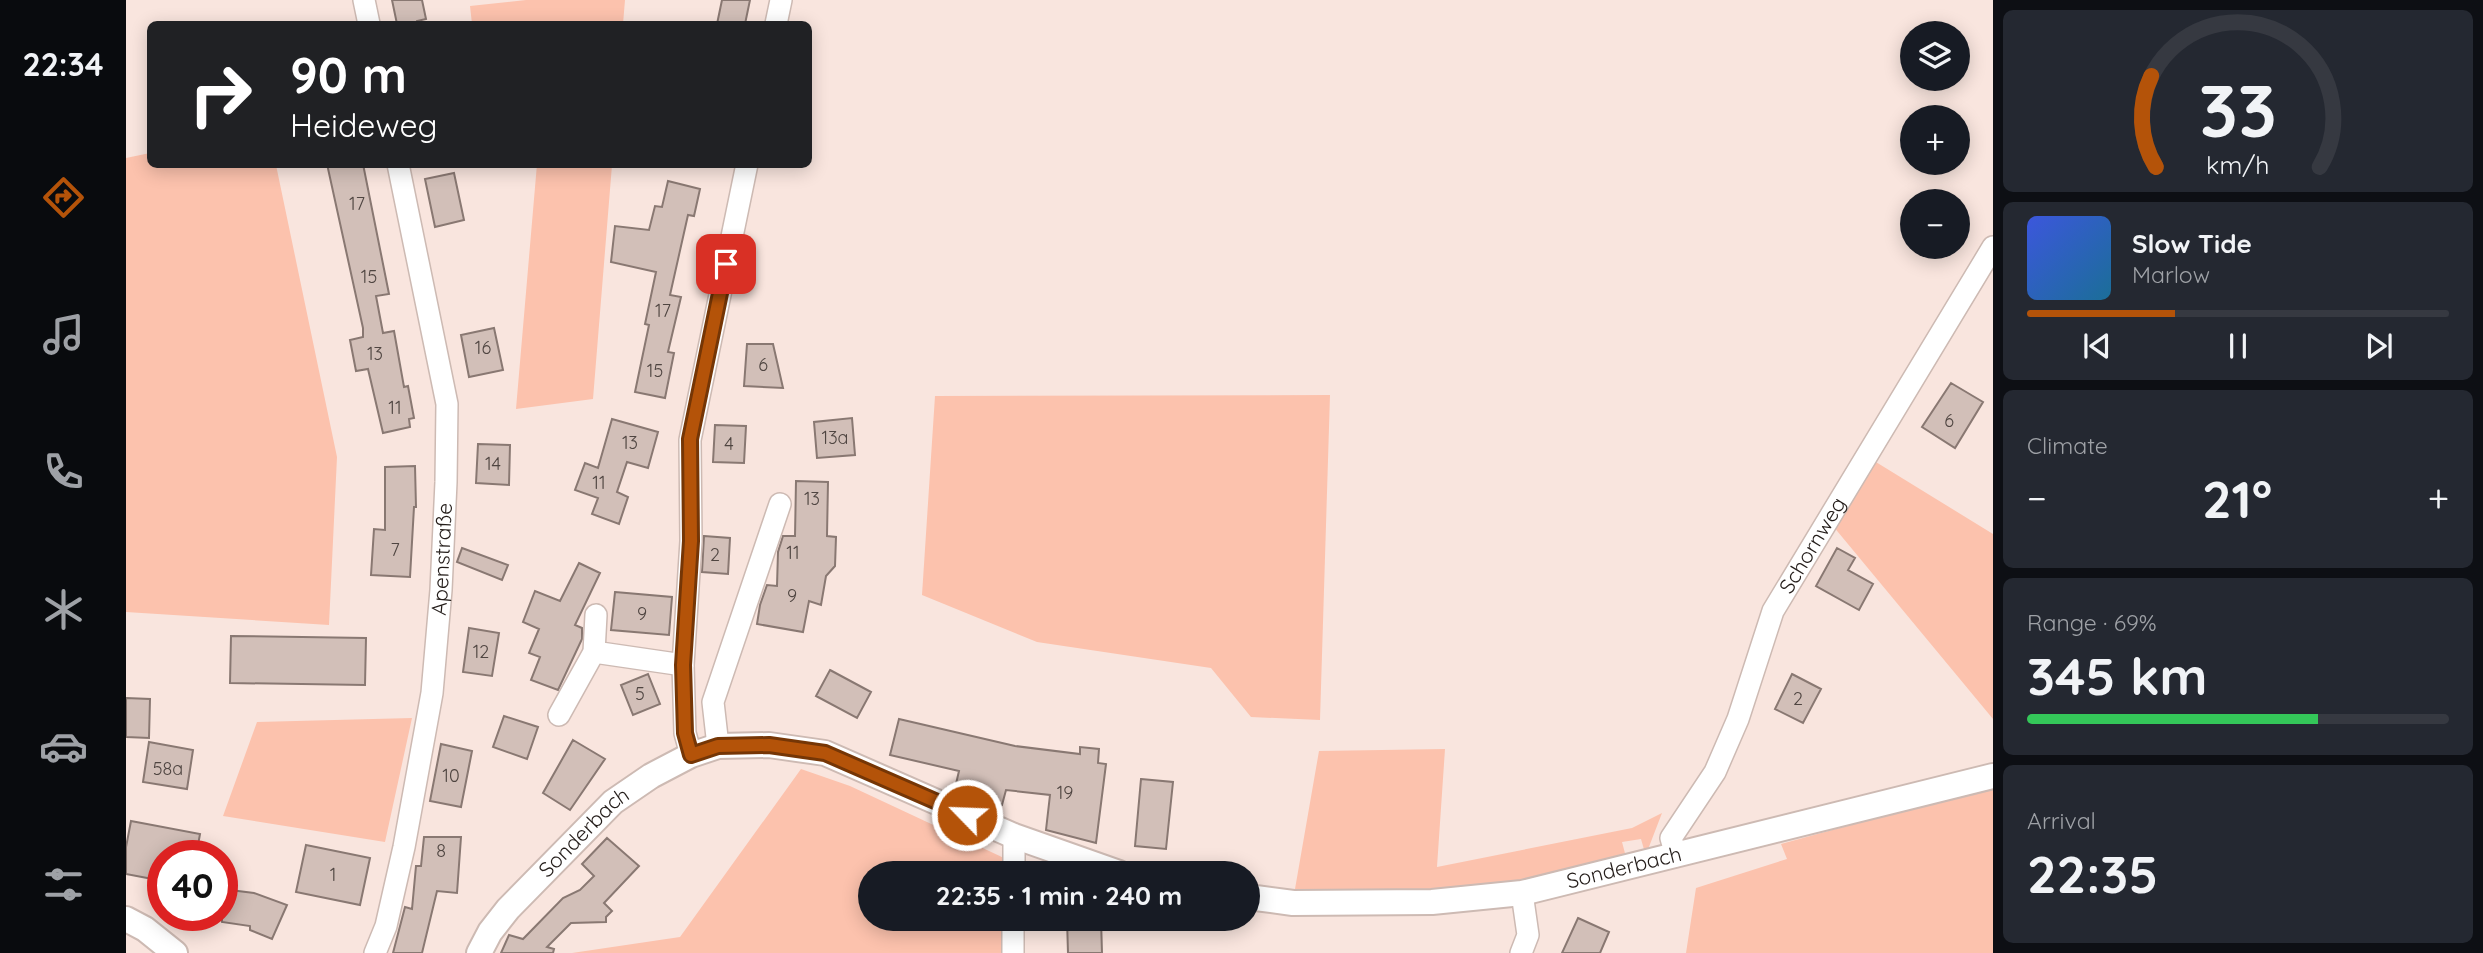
<!DOCTYPE html>
<meta charset="utf-8">
<style>
:root{--surface:#171b24;--page:#242831;--text:#f1f3f6;--muted:#9ea1a6;--line:#363941;--accent:#b45309}
body{margin:0;font-family:Quicksand,sans-serif;background:var(--page);color:var(--text);height:100vh;display:flex;flex-direction:column;font-size:26px;white-space:nowrap}
*{box-sizing:border-box;margin:0}
p{font-size:23px;color:var(--muted)}
.icon{flex:none;width:38px;height:38px;fill:none;stroke:currentColor;stroke-width:2;stroke-linecap:round;stroke-linejoin:round}
.map{position:relative;flex:1;overflow:hidden}
.panel{display:flex;flex-direction:column;gap:10px;padding:10px;background:#0d0f14;width:490px}
.panel>*{flex:none}
.guide{position:absolute;left:21px;top:21px;width:665px;height:147px;border-radius:10px;box-shadow:0 4px 18px #0003;background:#202124;color:#fff;overflow:hidden}
.buttons{position:absolute;left:1774px;top:21px;display:grid;gap:14px}
.buttons a{display:grid;place-items:center;width:70px;height:70px;border-radius:50%;background:var(--surface);box-shadow:0 4px 18px #0003;font-size:35px}
.speed{position:absolute;left:21px;top:840px;display:flex;gap:14px;font-size:35px;font-weight:700;text-align:center}
.speed>*{display:grid;place-content:center;width:91px;height:91px;border-radius:50%;background:var(--surface);box-shadow:0 4px 18px #0003;line-height:1}
.speed .limit{border:10px solid #d22;background:#fff;color:#111}
.pin{position:absolute;display:grid;place-items:center;width:60px;height:60px;color:#fff;margin:-30px;border-radius:14px;box-shadow:0 4px 10px #0006}
.me{position:absolute;width:77px;margin:-38px;rotate:294deg;stroke-linejoin:round;filter:drop-shadow(0 0 5px #0008)}
.turn{display:flex;align-items:center;gap:24px;height:147px;padding:0 28px;font-size:32px}
.turn .icon{width:91px;height:91px;stroke-width:2.5}
.turn b{display:block;font-size:49px;line-height:60px}
.big{font-size:52px;font-weight:700;line-height:1.1}
.panel .widget{flex:1;display:flex;flex-direction:column;justify-content:center;gap:10px;min-width:0;padding:0 24px;border-radius:10px;background:var(--page)}
.panel .dial{align-items:center;gap:0}
.dial svg{height:182px;overflow:visible;fill:none;stroke:var(--line);stroke-width:7;stroke-linecap:round;text-anchor:middle}
.dial text{fill:var(--text);stroke:none}
.song{display:flex;align-items:center;gap:21px}
.cover{width:84px;height:84px;border-radius:10px;background:linear-gradient(135deg,hsl(230 70% 55%),hsl(200 70% 35%))}
.played{height:7px;border-radius:4px;background:linear-gradient(90deg,var(--accent) 35%,var(--line) 35%)}
.keys{display:flex;justify-content:space-around;direction:ltr}
.heat{display:flex;justify-content:space-between;align-items:center;font-size:38px;direction:ltr}
.charge{height:10px;border-radius:5px;background:linear-gradient(90deg,#34c759 69%,var(--line) 0)}
.trip{position:absolute;left:732px;top:861px;width:402px;height:70px;border-radius:35px;background:var(--surface);box-shadow:0 4px 18px #0003;font-weight:700;line-height:70px;text-align:center}
main{display:flex;flex:1;min-height:0}
.menu{display:flex;flex-direction:column;width:126px;justify-content:space-around;align-items:center;background:#090b0e;color:var(--muted)}
.menu .icon{width:49px;height:49px}
.menu .active{color:var(--accent)}
.menu b{font-size:32px;color:var(--text)}
.map>svg:first-child{display:block}
</style>
<main>
<nav class="menu">
<b>22:34</b>
<svg class="icon active" aria-label="directions" viewBox="0 0 24 24"><path d="M12 3l9 9-9 9-9-9zM9 14v-3h6M13 9l2 2-2 2"/></svg>
<svg class="icon" aria-label="music" viewBox="0 0 24 24"><path d="M9 18V5l10-2v13"/><circle cx="6" cy="18" r="3"/><circle cx="16" cy="16" r="3"/></svg>
<svg class="icon" aria-label="phone" viewBox="0 0 24 24"><path d="M5 4h4l2 5-3 2q2 4 5 5l2-3 5 2v4C11 20 4 13 5 4z"/></svg>
<svg class="icon" aria-label="climate" viewBox="0 0 24 24"><path d="M12 3v18M4 7l16 10M4 17L20 7"/></svg>
<svg class="icon" aria-label="car" viewBox="0 0 24 24"><path d="M5 17H2v-5l4-1 3-4h7l3 4 3 1v5h-3M9 17h6M6 11h13"/><circle cx="7" cy="17" r="2"/><circle cx="17" cy="17" r="2"/></svg>
<svg class="icon" aria-label="filters" viewBox="0 0 24 24"><path d="M4 7h16M4 17h16"/><circle cx="9" cy="7" r="2"/><circle cx="15" cy="17" r="2"/></svg>
</nav>
<div class="map">
<svg width="1867" height="953" viewBox="0 0 1867 953">
<rect width="100%" height="100%" fill="#f9e5de"/>
<path fill="#fcc2ad" d="M400,0H499L497,24H346L344,6Z
M24,153V164L150,165L211,457L203,625L0,612V158Z
M411,164L486,165L467,399L390,409Z
M1204,395L1194,720L1125,717L1085,668L911,642L796,595L809,396Z
M1745,459L1867,534V719L1707,526Z
M286,718L259,842L97,816L131,722Z
M1319,749L1311,867L1506,828L1536,813L1521,852L1519,853L1515,839L1496,842L1500,857L1394,882L1309,890L1169,889L1193,751Z
M675,769L724,786L878,858V873H744V919H878V953H446L554,937Z
M1867,786V953H1560L1570,888L1661,859L1655,844Z"/>
<path fill="#d2bfb8" stroke="#897872" stroke-width="2" d="M266,0H296L300,19L291,21V24H271Z
M596,0H624L619,24H591Z
M201,164H237L263,294L250,296L257,333L268,331L278,387L282,386L288,418L283,419L284,427L257,433L242,369L230,371L224,340L237,337V328Z
M328,173L338,220L309,227L299,179Z
M542,181L574,189L568,216L562,215L544,295L555,297L542,352L548,353L539,398L509,392L523,325L519,324L530,272L485,262L489,226L523,230L529,206L536,207Z
M368,328L377,370L343,377L335,335Z
M621,344H647L657,388L618,386Z
M1825,383L1857,402L1829,448L1796,427Z
M726,418L729,455L691,458L688,422Z
M486,419L532,432L522,468L501,462L491,492L502,497L493,524L466,514L472,498L449,490L459,463L472,468Z
M589,425L620,426L618,463L587,462Z
M352,444L384,445L383,485L350,483Z
M289,466L290,507H288L284,577L245,575L248,529L259,530V467Z
M670,481L702,482L701,536L710,537L709,566L700,576L695,605L683,601L677,632L631,624L634,605L641,585L651,586L652,552L657,536H669Z
M578,536L604,538L602,574L576,572Z
M336,548L382,565L376,580L331,562Z
M1711,548L1729,558L1722,570L1747,584L1733,610L1690,586Z
M453,563L474,573L449,625L456,628V639L432,690L405,680L414,657L403,653L413,629L397,622L409,591L434,601Z
M489,592L546,597L543,635L485,630Z
M343,628L373,633L366,676L337,672Z
M105,636L240,638L239,685L104,683Z
M704,670L745,692L731,718L690,696Z
M522,674L534,704L507,715L495,685Z
M1666,674L1695,689L1677,723L1649,709Z
M0,698L24,699L23,738L0,737Z
M378,716L412,727L401,759L367,747Z
M773,719L889,746L954,754V747L973,749L972,763L980,764L970,843L920,830L924,795L880,790L876,805L829,788L833,771L764,755Z
M447,740L479,759L444,810L417,793Z
M23,742L67,750L61,789L17,782Z
M315,744L346,751L335,807L304,801Z
M1015,779L1047,782L1040,849L1009,846Z
M5,821L74,834L70,856H37V881L0,874V847Z
M298,837H335L331,893L311,891L296,953H267L279,907L286,909L290,866H295Z
M481,838L513,866L478,903L486,911L480,917V922L445,923L421,947L428,949L427,953H375L383,935L397,939L437,898L454,890L468,876L456,864Z
M180,845L244,858L234,905L170,892Z
M96,889L128,893L161,905L146,939L124,930V926L96,922Z
M1452,918L1483,932L1474,953H1436Z
M941,919H975L976,953H942Z"/>
<g fill="none" stroke-linecap="round" stroke-linejoin="round">
<g stroke="#cdbab3" stroke-width="24">
<g id="minor">
<path d="M238,0L243,24"/>
<path d="M650,24L655,0"/>
<path d="M468,652L557,665"/>
<path d="M433,715L468,652L470,615"/>
<path d="M592,746L587,702L654,504"/>
<path d="M565,755L559,733L557,665L565,541L564,440L621,164"/>
<path id="s1" d="M1550,856L1545,838L1589,772L1612,719L1647,611L1867,247"/>
<path d="M888,873V836"/>
<path id="s2" d="M249,953L260,926L278,847L306,693L315,590L320,482L321,404L272,164"/>
<path d="M887,953V919"/>
<path d="M1395,953L1402,935L1396,893"/>
</g>
</g>
<g stroke="#cdbab3" stroke-width="28">
<g id="tertiary">
<path id="s3" d="M1122,897L1167,903L1306,902L1396,893L1867,776"/>
<path d="M0,919L19,929L49,953"/>
<path id="s4" d="M353,953L364,932L382,909L487,802L525,776L565,755L592,746L643,745L699,753L888,836L993,873"/>
</g>
</g>
<use href="#minor" stroke="#fff" stroke-width="21"/>
<use href="#tertiary" stroke="#fff" stroke-width="24"/>
</g>
<g fill="none" stroke-linecap="round" stroke-linejoin="round">
<g stroke="#753606" stroke-width="18">
<path id="route" d="M600,264L564,439L565,541L557,665L559,733L565,755L592,746L643,745L699,753L841,815"/>
</g>
<use href="#route" stroke="#b45309" stroke-width="12"/>
</g>
<g text-anchor="middle" stroke-width="7" stroke-linejoin="round" paint-order="stroke">
<g font-size="18" fill="#4f4541">
<text x="231" y="210">17</text>
<text x="243" y="283">15</text>
<text x="537" y="317">17</text>
<text x="357" y="354">16</text>
<text x="249" y="360">13</text>
<text x="637" y="371">6</text>
<text x="529" y="377">15</text>
<text x="269" y="414">11</text>
<text x="1823" y="427">6</text>
<text x="709" y="444">13a</text>
<text x="504" y="449">13</text>
<text x="603" y="450">4</text>
<text x="367" y="470">14</text>
<text x="473" y="489">11</text>
<text x="686" y="505">13</text>
<text x="269" y="556">7</text>
<text x="667" y="559">11</text>
<text x="589" y="561">2</text>
<text x="666" y="602">9</text>
<text x="516" y="620">9</text>
<text x="355" y="658">12</text>
<text x="514" y="700">5</text>
<text x="1672" y="705">2</text>
<text x="42" y="775">58a</text>
<text x="325" y="782">10</text>
<text x="939" y="799">19</text>
<text x="315" y="857">8</text>
<text x="207" y="881">1</text>
</g>
<g font-size="21" fill="#231c19" stroke="#fdf5f2">
<text dy="7" stroke="none"><textPath href="#s1" startOffset="346">Schornweg</textPath></text>
<text dy="7" stroke="none"><textPath href="#s2" startOffset="401">Apenstraße</textPath></text>
<text dy="7" stroke="none"><textPath href="#s4" startOffset="161">Sonderbach</textPath></text>
<text dy="7" stroke="none"><textPath href="#s3" startOffset="380">Sonderbach</textPath></text>
</g>
</g>
</svg>
<div class="buttons">
<a><svg class="icon" aria-label="layers" viewBox="0 0 24 24"><path d="M12 4l9 5-9 5-9-5zM3 14l9 5 9-5"/></svg></a>
<a>+</a>
<a>−</a>
</div>
<div class="speed"><div class="limit">40</div></div>
<div class="pin" style="left:600px;top:264px;background:#d93025"><svg class="icon" aria-label="arrive" viewBox="0 0 24 24"><path d="M6 21V4h12l-3 4 3 4H6"/></svg></div>
<svg class="me" style="left:841px;top:815px" viewBox="-20 -20 40 40"><circle r="17" fill="#b45309" stroke="#fff" stroke-width="3"/><path d="M0-11L8 9 0 5-8 9z" fill="#fff"/></svg>
<div class="trip">22:35 · 1 min · 240 m</div>
<div class="guide">
<div class="turn"><svg class="icon" aria-label="right" viewBox="0 0 24 24"><path d="M7 20v-9h11M14 6l5 5-5 5"/></svg><div><b>90 m</b>Heideweg</div></div>
</div>
</div>
<section class="panel">
<div class="widget dial"><svg viewBox="0 0 100 80">
<path d="M14 69A42 42 0 1 1 86 69"/>
<path d="M14 69A42 42 0 0 1 12 29" stroke="#b45309"/>
<text x="50" y="56" font-size="32" font-weight="700">33</text>
<text x="50" y="72" font-size="11">km/h</text>
</svg></div>
<div class="widget">
<div class="song"><i class="cover"></i><div><b>Slow Tide</b><p>Marlow</p></div></div>
<div class="played"></div>
<div class="keys"><svg class="icon" aria-label="previous" viewBox="0 0 24 24"><path d="M18 5L8 12l10 7zM5 5v14"/></svg><svg class="icon" aria-label="pause" viewBox="0 0 24 24"><path d="M8 5v14M16 5v14"/></svg><svg class="icon" aria-label="next" viewBox="0 0 24 24"><path d="M6 5l10 7-10 7zM19 5v14"/></svg></div>
</div>
<div class="widget"><p>Climate</p>
<div class="heat"><a>−</a><b class="big">21°</b><a>+</a></div>
</div>
<div class="widget"><p>Range · 69%</p><b class="big">345 km</b><div class="charge"></div></div>
<div class="widget"><p>Arrival</p><b class="big">22:35</b></div>
</section>
</main>
